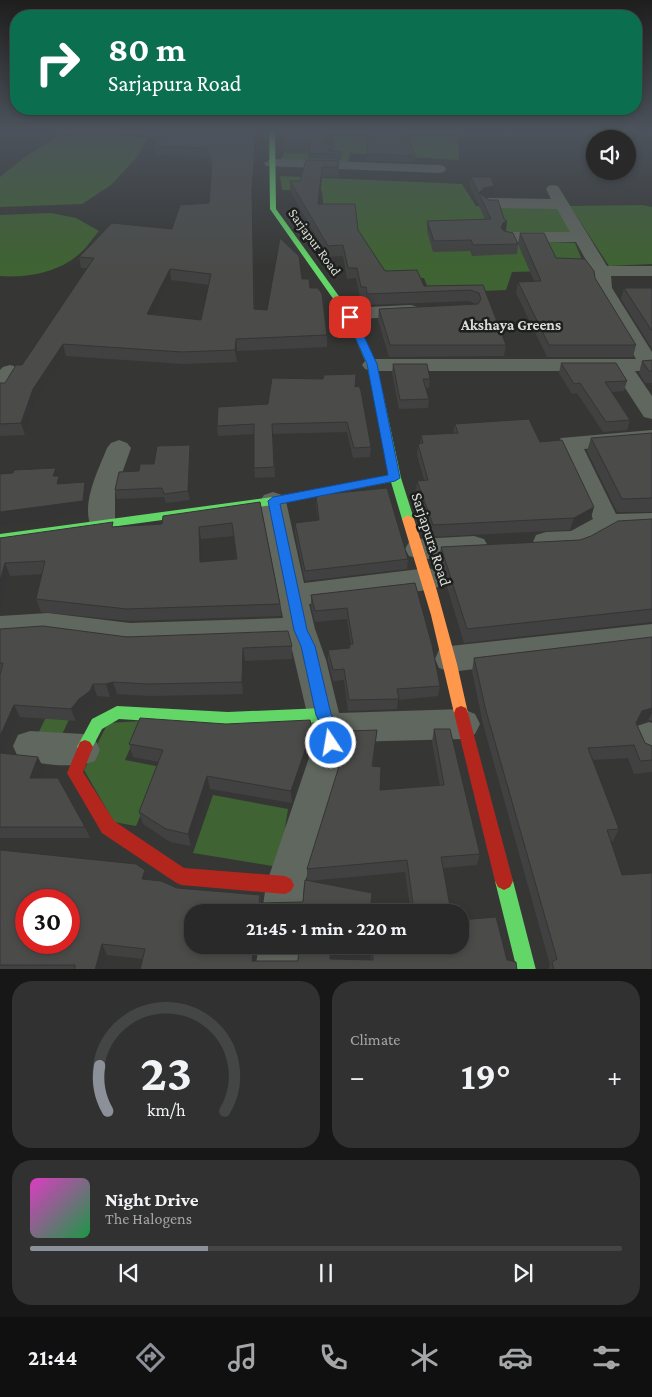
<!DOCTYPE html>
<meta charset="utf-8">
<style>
:root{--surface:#282928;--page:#303130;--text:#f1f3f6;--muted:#a5a6a8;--line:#444545;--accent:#8c9099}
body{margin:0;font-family:"Crimson Pro",serif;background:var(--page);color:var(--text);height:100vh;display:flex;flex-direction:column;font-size:19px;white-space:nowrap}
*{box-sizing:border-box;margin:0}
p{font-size:16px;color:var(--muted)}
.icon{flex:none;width:28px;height:28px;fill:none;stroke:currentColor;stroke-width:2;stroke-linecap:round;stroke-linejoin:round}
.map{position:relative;height:969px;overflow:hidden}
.panel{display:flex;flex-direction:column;gap:12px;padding:12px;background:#161716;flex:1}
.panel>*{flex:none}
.top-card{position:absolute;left:10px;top:10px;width:632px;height:105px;border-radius:20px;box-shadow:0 2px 8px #0003,0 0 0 1px var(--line);background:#0b6e4f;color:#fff;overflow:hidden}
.tools{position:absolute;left:586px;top:130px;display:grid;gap:10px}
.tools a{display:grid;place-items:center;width:50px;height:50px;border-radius:50%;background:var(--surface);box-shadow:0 2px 8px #0003,0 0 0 1px var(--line);font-size:25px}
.speed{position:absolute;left:15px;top:889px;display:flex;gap:10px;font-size:25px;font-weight:700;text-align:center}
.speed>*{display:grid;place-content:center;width:65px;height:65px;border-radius:50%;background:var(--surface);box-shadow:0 2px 8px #0003,0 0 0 1px var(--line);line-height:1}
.speed .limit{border:8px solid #d22;background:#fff;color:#111}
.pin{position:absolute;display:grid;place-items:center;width:42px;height:42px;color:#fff;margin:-21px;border-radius:10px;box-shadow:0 2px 8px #0006}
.me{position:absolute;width:55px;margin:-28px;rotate:348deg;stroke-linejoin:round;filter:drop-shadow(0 0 4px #0008)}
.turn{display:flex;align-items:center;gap:18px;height:105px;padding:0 15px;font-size:22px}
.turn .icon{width:65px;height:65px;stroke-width:2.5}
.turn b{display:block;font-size:35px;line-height:42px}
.big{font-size:38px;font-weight:700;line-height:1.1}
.panel .card{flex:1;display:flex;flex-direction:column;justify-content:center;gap:8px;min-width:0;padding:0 18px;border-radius:20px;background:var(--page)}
.panel .dial{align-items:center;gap:0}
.dial svg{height:130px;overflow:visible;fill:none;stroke:var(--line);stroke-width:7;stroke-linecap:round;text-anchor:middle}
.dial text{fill:var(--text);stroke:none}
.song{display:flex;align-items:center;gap:15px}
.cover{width:60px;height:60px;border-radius:8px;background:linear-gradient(135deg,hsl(310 70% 55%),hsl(140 70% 35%))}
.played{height:5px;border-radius:2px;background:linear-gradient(90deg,var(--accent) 30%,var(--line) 30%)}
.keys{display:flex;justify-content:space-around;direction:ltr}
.heat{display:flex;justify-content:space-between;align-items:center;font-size:28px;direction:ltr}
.panel .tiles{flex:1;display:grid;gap:12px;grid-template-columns:1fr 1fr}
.card:last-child{grid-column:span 2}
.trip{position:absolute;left:184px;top:904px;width:285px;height:50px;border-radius:20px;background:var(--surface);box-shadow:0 2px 8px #0003,0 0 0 1px var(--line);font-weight:700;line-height:50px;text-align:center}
.tabs{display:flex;height:80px;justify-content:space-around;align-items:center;background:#101010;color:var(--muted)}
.tabs .icon{width:35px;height:35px}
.tabs .active{color:var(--accent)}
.tabs b{font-size:22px;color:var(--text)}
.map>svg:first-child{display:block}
</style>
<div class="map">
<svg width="652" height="970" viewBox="0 0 652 970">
<rect width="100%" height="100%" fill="#363735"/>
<path fill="#3a4138" d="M284,138H334L335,154L284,153Z"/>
<path fill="#3f6332" d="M284,131H458L459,160L350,153L348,163L280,161L284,153L335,154L334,139L284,138Z
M64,132L148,138L137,157L111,185L82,204L0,207V177L25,157Z
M280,176L462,184L476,206H557L573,234L503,240L575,243L586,270L512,272L506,290L430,293L424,278L375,277L358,232L357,221L354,213L324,212L322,191L282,190Z
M642,205L652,207V264L609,266L570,206Z
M51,213L76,218L99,231C92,239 86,249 78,255C57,273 26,278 0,276V215Z
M50,709L72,713L59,741L36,738Z
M142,721L125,760L161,767L136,826L114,822L84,770L108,723Z
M213,795L288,809L279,867L193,853Z"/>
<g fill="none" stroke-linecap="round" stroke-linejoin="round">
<path fill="#60675e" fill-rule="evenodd" d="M271,159L439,165L444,166L446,169L444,172L439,173L266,166L264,163Z
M553,185L558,186L607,266H652V276H611L612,288L652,352V371H635L652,396V419L644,417L614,371H372L365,369L362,365L365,361L372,359H636L594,288L592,271L576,242H509L503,240L501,237L503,234L509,232H570L557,209L488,208L483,206L480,203L483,200L488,198L551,199L546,189L548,186Z
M411,305L418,307L421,311L418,315L348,320L341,318L338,314L341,310L348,308Z
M10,365L17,367L21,371L8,393L0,395V370L3,367Z
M652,430V444L584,449L616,514L652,513V531L613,532L586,548L576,551L546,552L536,549L533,542L536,535L546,532L571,531L593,519L557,443L561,438Z
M119,440L127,443L131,448L115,493V524L111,531L102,533L93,531C79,507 98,471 107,448L111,443Z
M273,492L282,495L286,501L304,583L428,568L438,571L442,579L438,587L428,590L309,604L315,629L326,660L339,713L463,709L475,714L480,724L475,734L463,739L348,742L304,885L302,912H262L266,885L314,743L290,641L130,647L48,637L0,640V616L48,613L130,623L283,618L260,501L264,495Z
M474,536L484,539L488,546L484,553C465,559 428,562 409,556L405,549L409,542L419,539Z
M652,624V648L450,672L439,668L435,659L439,650L450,646Z
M649,722L652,723V759L640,755L632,737L637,726Z
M30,731L83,734L95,739L100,750L95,761C75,769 38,765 18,757L13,746L18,735Z
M259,945H299L297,970H255Z"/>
<path fill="#63d668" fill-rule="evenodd" d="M269,131H275L276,209L354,317L377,365L401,478L414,519L412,522L408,523L402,519L391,482L273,505L0,542V534L273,497L389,475L367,365L346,317L270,209Z
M117,706L228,712L324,708L329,710L331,715L329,720L324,722L228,726L119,719L102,729L90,752L85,754L80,752L77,747L92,719Z
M504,872L510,875L513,881L536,970H517L495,881L498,875Z"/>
<path fill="#ff974d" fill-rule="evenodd" d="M408,515L414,519L437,591L457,664L468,713L466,718L461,720L456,718L454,713L431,615L402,519Z"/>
<path fill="#b3261e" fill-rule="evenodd" d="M461,706L466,708L468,713L513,881L510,887L504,890L498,887L495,881L454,713L456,708Z
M85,740L90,742L93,747L83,772L114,821L184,868L285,876L291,879L294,885L291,891L285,894L181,885L175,882L102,833L67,773L80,742Z"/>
</g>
<path fill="#404140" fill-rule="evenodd" d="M120,131H254L255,158L253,200L255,309L267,310L302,279L310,288L327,335V347L237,351V362L183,364L66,356L36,401L25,435L0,436V383H5L22,365L88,268H81L79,257L172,229L209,203L212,168L208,157L156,155L154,146L160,137L121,135ZM171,280L209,285L201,320L154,314Z
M293,131H326L325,145L331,150L330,151L342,152L341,160L308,158V153L310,147L295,146Z
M368,131L415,156L414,162L367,161Z
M306,160L339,161L338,177H322L319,204L358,230L385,271L424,286L483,285L506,345L504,356L389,357L378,320L379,309L476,304L469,301L367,305L366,298H360L356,278L347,279L343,256L328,257L290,191V181H300Z
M471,177L493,196L486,198L504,219L507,221L505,231L518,243L520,233L556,258L595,278L636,345L633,357H547L516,293L518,282L534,281L518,244L517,254L472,256L470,251L433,252L427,231V221L485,219L470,187Z
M624,288H652V349L621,299Z
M652,360V383H645L639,373L642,361Z
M561,363L627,381L624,391L612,392L630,420L627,430L603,432L577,393L572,394L559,373Z
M393,364L430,379L429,388H426L429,399L428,408L399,409L392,373Z
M355,387L371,447L370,457L353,458L347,432L273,434L275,477L255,478L254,468V434L218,436L217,426L268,404Z
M455,424L540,442L591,518L570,530L431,537L416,492L417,481L424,480L417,455L418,444H420L421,435L453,434Z
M652,433V512H617L587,451L591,438Z
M190,445L191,454L190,500L166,503L164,497L117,499L115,490L139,471Z
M316,495L408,559L407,569L305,581L295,533V523L318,520L316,505Z
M260,502L280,604L281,616L130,621L41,612L36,599L42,574L10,576L0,611V538L114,527L162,524ZM234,536L236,559L201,562V539Z
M652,519V622L464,643L439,560L441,547L580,540Z
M415,583L440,686L438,696L398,700L397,709L348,711L344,680L333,681L328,660V650L349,648V645L351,644L347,619L315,622L311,606V595Z
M0,629L292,646V659L245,661L243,694L151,696L117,694L110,697L97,696L94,703L84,711L76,721L20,717L4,753L44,769L40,778L85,827L90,838H0Z
M652,637V721L648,720L637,724L645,743L652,746V772L634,774L628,758L592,760L619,829L613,841H610L652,970H548L550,965L483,724L472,671L474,658Z
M434,729L480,854L477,865L443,868L451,912H411L405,872L309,881L370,912H192V945H258L255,961H298L331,959L371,960L370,945H460L507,960L517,970L143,959L107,955L103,970H0V850L145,870L148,879L177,888L260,895L261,903L303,902L307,880V869L377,730L373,766L380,790L440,786L432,742Z
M312,730V743L292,803L210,789L191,846L170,842L143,824L139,812L159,762L133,757L129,744Z"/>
<path fill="#343534" d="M254,131L255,158L253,200L255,320L252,190Z
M322,167V177L318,215V204Z
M494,186L493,196L482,198L479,193L484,188Z
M507,221L506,231L501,233V228L503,223Z
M170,269L171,280L149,325L147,314Z
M236,339L237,351V362L235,350Z
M63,344L66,356L36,401L25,435L21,423L33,389Z
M190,445L191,454L190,500L188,491Z
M56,468L59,478V476L63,488L57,489L53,476Z
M85,482L88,494L86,514L0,526V512Z
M594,507L591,518L570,530L574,518Z
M199,527L201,539L202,575L200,562Z
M5,563L10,576L0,611V581Z
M243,648L245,661L243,694L242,682Z
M113,682L117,694L110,697L106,684Z
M93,684L97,696L94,703L84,711L76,721L71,709L79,699Z
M14,705L20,717L0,762V736Z
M652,708V713L648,720L636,724L630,736L642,711Z
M312,730V743L292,803L291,791Z
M38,757L44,769L35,790L30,778Z
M207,776L210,789L191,846L188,834Z
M145,870L149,881L142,879Z
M102,944L107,955L103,970H95Z
M254,945H258L254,970L252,961Z"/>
<path fill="#4b4c4a" stroke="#343534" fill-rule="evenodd" d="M165,131H254L255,148L252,190L254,309L267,310L280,238L299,256L302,279H309L310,288H318L322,294L327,335L236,339L235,350L182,352L63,344L33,389L21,423L0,424V383H5L16,365H22L94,258L79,257L112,223L172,229L180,205L209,203L212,162L207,148L154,146ZM170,269L211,274L201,320L147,314Z
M294,131H326L324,145H331L329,151L342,152L341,154L308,153L311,142L295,141Z
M368,131H406L415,156L367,154Z
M306,160L339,161L338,167H322L318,204H355L358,230L385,271L417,270L424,286L483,285L506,345H390L379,309L478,304L481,299L479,293L470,290L367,294L366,287H361L357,268H348L343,245L328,246L290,181H300Z
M471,177H491L494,186L484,188L479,193L489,200H498L504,219L507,221L503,223L501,228L504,231L513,233L518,244L473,245L471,240L434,241L427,221L491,219Z
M520,233H544L556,258L585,259L594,271L595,278L636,345H549L518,282L541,281Z
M624,288H652V331Z
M652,360V371H649L642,361Z
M561,363H616L627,381L605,382L630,420L606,422L580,383L574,384Z
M393,364H427L430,379H423L429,399L400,400Z
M356,374L355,387L359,386L361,391L371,447L354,448L347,422L272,424L274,467L254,468V424L217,426L218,407L268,404L272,378L323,379L324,375Z
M529,419L540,442L562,440L594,507L574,518L433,525L417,481L428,480L418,444L423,443L421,435L458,433L455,424Z
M652,433V498L622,499L591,438Z
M190,445L188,491L164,494L162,488L115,490L119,472L139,471L140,464H154L157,446Z
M56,468L53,476H59L57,484L85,482L83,501L0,512V474L13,473L14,470Z
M387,488L408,559L305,571L295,523L319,520L316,495Z
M260,502L280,604L127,609L36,599L45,561L5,563L0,581V538L113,522L112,527L162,524L163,516ZM232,523L237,559L200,562L199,527Z
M652,519V609L467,629L441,547L580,540L591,536L618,521Z
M415,583L432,645L440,686L397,689L399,699L349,700L344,669L333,670L328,650L350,648L349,645L353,644L347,608L315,611L311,595Z
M43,626L127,637L288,631L292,646L243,648L242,682L148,684L113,682L106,684H93L90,691L79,699L71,709L14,705L0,736V675L3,663H0V629Z
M652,637V708L642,711L636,723L645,743L652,746V760L640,761L634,745L588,748L619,829L607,830L622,875L652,873V970H554L552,962L557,959L486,711L474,658Z
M140,718L226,724L310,720L312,730L291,791L207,776L188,834L166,829L139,812L163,750L129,744Z
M434,729H450L480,854L441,857L451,912H414L407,860L307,869L350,731L377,730L372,766L381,767L380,790L444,785Z
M0,753L38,757L30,778H58L85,827H0Z
M0,850L136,864L145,870L142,879L161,881L177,888L260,895L259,901L260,903L303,902L305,880L372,893L370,912H352L334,909V912H192V945H254L252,961H298L299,945H331L330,959L373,960L372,945H460V920L496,917L507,960L516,962L517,970H140L145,949L102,944L95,970H75V965H0ZM26,900H69V942H26Z"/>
<linearGradient id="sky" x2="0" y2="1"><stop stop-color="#1e1e1d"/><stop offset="0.49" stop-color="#4c535c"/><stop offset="1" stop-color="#4c535c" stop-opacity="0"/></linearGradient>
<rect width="652" height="267" fill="url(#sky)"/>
<path fill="#1a73e8" stroke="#114b97" d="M350,315L355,317L377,364L400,478L395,481L280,504L307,630L315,646L331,714L338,728L339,743L336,748L331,750L325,748L323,743V729L316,715L301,646L294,630L268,501L273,497L388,475L367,364L346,317Z"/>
<g text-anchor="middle" stroke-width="5" stroke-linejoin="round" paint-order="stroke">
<g font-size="14" fill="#dadcda" stroke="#1d1f1d">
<text transform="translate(315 242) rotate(54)" y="5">Sarjapur Road</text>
</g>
<g font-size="15" font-weight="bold" fill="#dadcda" stroke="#1d1f1d">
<text x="511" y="330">Akshaya Greens</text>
</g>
<g font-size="16" fill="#dadcda" stroke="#1d1f1d">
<text transform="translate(432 539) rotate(72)" y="6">Sarjapura Road</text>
</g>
</g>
</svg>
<div class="tools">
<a><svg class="icon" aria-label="sound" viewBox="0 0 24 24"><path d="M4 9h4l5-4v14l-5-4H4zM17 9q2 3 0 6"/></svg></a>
</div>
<div class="speed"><div class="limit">30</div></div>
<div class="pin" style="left:350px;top:317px;background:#d93025"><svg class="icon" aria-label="arrive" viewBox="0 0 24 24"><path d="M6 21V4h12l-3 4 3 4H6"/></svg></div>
<svg class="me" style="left:331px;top:743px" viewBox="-20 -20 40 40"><circle r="17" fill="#1a73e8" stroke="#fff" stroke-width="3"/><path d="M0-11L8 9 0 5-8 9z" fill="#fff"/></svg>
<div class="trip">21:45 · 1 min · 220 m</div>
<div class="top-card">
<div class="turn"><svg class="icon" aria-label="right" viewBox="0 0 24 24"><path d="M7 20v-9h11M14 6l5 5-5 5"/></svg><div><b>80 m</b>Sarjapura Road</div></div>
</div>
</div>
<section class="panel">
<div class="tiles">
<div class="card dial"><svg viewBox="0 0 100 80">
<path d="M14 69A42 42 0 1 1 86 69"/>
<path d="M14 69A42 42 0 0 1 9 41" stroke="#8c9099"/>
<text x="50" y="56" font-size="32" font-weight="700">23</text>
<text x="50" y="72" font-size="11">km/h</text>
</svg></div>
<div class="card"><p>Climate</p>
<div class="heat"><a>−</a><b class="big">19°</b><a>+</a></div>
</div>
<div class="card">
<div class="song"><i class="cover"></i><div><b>Night Drive</b><p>The Halogens</p></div></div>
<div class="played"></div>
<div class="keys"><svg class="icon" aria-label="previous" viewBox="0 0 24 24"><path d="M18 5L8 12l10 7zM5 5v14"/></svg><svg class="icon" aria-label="pause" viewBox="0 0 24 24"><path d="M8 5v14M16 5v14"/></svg><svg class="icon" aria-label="next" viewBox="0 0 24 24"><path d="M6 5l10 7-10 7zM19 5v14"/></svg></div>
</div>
</div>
</section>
<nav class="tabs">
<b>21:44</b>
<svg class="icon active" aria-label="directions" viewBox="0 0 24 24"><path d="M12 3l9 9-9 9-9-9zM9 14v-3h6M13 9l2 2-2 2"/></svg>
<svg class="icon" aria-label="music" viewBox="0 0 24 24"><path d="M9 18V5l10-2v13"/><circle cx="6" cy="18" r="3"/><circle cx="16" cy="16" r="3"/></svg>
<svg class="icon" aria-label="phone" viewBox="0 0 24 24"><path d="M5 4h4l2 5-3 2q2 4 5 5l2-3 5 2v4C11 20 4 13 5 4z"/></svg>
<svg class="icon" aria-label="climate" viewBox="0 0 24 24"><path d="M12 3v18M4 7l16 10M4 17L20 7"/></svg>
<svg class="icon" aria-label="car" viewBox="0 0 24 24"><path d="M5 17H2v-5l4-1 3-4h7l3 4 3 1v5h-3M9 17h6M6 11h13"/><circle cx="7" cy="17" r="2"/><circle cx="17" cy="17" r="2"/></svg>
<svg class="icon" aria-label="filters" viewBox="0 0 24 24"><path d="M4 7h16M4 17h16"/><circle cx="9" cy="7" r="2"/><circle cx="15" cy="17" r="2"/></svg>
</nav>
